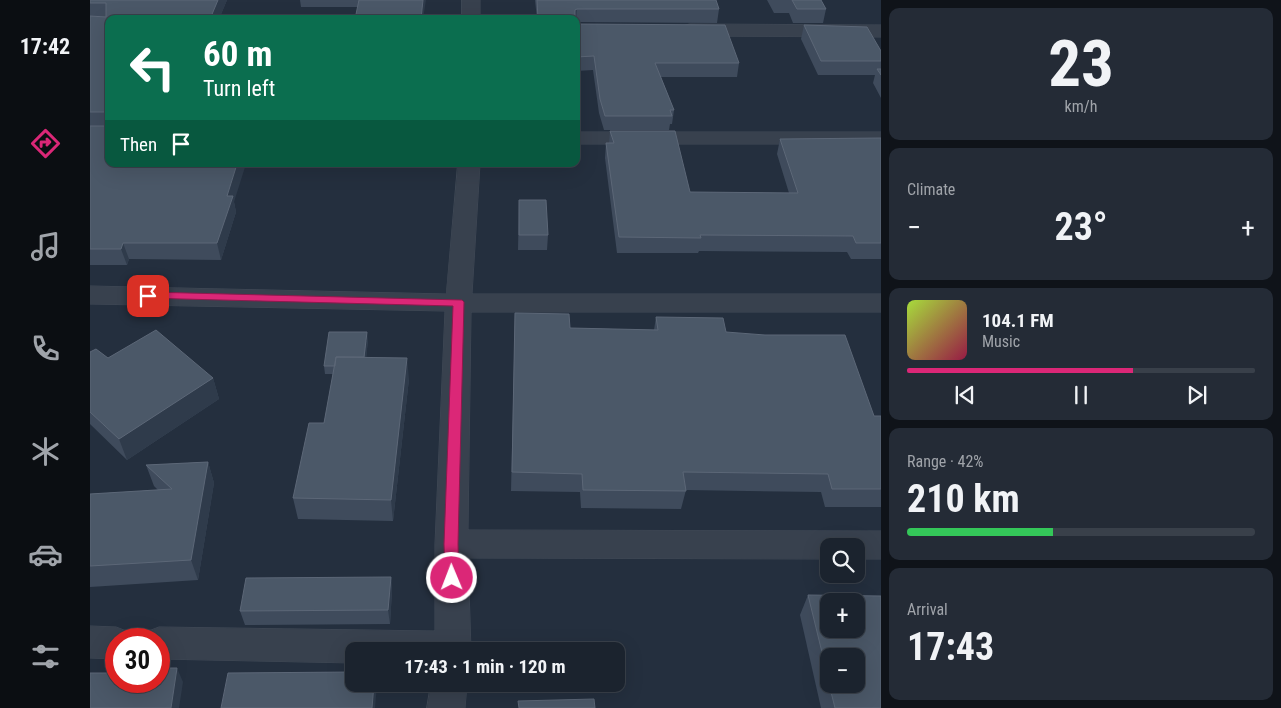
<!DOCTYPE html>
<meta charset="utf-8">
<style>
:root{--surface:#1b232e;--page:#242b36;--text:#f1f3f6;--muted:#a0a4aa;--line:#39404a;--accent:#db2777}
body{margin:0;font-family:"Roboto Condensed",sans-serif;background:var(--page);color:var(--text);height:100vh;display:flex;flex-direction:column;font-size:19px;white-space:nowrap}
*{box-sizing:border-box;margin:0}
p{font-size:16px;color:var(--muted)}
.icon{flex:none;width:28px;height:28px;fill:none;stroke:currentColor;stroke-width:2;stroke-linecap:round;stroke-linejoin:round}
.map{position:relative;flex:1;overflow:hidden}
.details{display:flex;flex-direction:column;gap:8px;padding:8px;background:#0f1319;width:400px}
.details>*{flex:none}
.top-card{position:absolute;left:15px;top:15px;width:475px;height:152px;border-radius:10px;box-shadow:0 5px 20px #0002,0 0 0 1px var(--line);background:#0b6e4f;color:#fff;overflow:hidden}
.buttons{position:absolute;left:730px;top:538px;display:grid;gap:10px}
.buttons a{display:grid;place-items:center;width:45px;height:45px;border-radius:10px;background:var(--surface);box-shadow:0 5px 20px #0002,0 0 0 1px var(--line);font-size:25px}
.speed{position:absolute;left:15px;top:628px;display:flex;gap:10px;font-size:25px;font-weight:700;text-align:center}
.speed>*{display:grid;place-content:center;width:65px;height:65px;border-radius:50%;background:var(--surface);box-shadow:0 5px 20px #0002,0 0 0 1px var(--line);line-height:1}
.speed .limit{border:8px solid #d22;background:#fff;color:#111}
.pin{position:absolute;display:grid;place-items:center;width:42px;height:42px;color:#fff;margin:-21px;border-radius:10px;box-shadow:0 2px 8px #0006}
.me{position:absolute;width:55px;margin:-28px;rotate:359deg;stroke-linejoin:round;filter:drop-shadow(0 0 4px #0008)}
.turn{display:flex;align-items:center;gap:18px;height:105px;padding:0 15px;font-size:22px}
.turn .icon{width:65px;height:65px;stroke-width:2.5}
.turn b{display:block;font-size:35px;line-height:42px}
.then{display:flex;align-items:center;height:48px;padding:0 15px;background:#0003;gap:10px;font-size:19px}
.big{font-size:38px;font-weight:700;line-height:1.1}
.details .card{flex:1;display:flex;flex-direction:column;justify-content:center;gap:8px;min-width:0;padding:0 18px;border-radius:10px;background:var(--page)}
.details .dial{align-items:center;gap:0}
.dial b{font-size:65px;line-height:1}
.song{display:flex;align-items:center;gap:15px}
.cover{width:60px;height:60px;border-radius:8px;background:linear-gradient(135deg,hsl(80 70% 55%),hsl(340 70% 35%))}
.played{height:5px;border-radius:2px;background:linear-gradient(90deg,var(--accent) 65%,var(--line) 65%)}
.keys{display:flex;justify-content:space-around;direction:ltr}
.heat{display:flex;justify-content:space-between;align-items:center;font-size:28px;direction:ltr}
.charge{height:8px;border-radius:4px;background:linear-gradient(90deg,#34c759 42%,var(--line) 0)}
.trip{position:absolute;left:255px;top:642px;width:280px;height:50px;border-radius:10px;background:var(--surface);box-shadow:0 5px 20px #0002,0 0 0 1px var(--line);font-weight:700;line-height:50px;text-align:center}
main{display:flex;flex:1;min-height:0}
.dock{display:flex;flex-direction:column;width:90px;justify-content:space-around;align-items:center;background:#0b0e12;color:var(--muted)}
.dock .icon{width:35px;height:35px}
.dock .current{color:var(--accent)}
.dock b{font-size:22px;color:var(--text)}
.map>svg:first-child{display:block}
</style>
<main>
<nav class="dock">
<b>17:42</b>
<svg class="icon current" aria-label="directions" viewBox="0 0 24 24"><path d="M12 3l9 9-9 9-9-9zM9 14v-3h6M13 9l2 2-2 2"/></svg>
<svg class="icon" aria-label="music" viewBox="0 0 24 24"><path d="M9 18V5l10-2v13"/><circle cx="6" cy="18" r="3"/><circle cx="16" cy="16" r="3"/></svg>
<svg class="icon" aria-label="phone" viewBox="0 0 24 24"><path d="M5 4h4l2 5-3 2q2 4 5 5l2-3 5 2v4C11 20 4 13 5 4z"/></svg>
<svg class="icon" aria-label="climate" viewBox="0 0 24 24"><path d="M12 3v18M4 7l16 10M4 17L20 7"/></svg>
<svg class="icon" aria-label="car" viewBox="0 0 24 24"><path d="M5 17H2v-5l4-1 3-4h7l3 4 3 1v5h-3M9 17h6M6 11h13"/><circle cx="7" cy="17" r="2"/><circle cx="17" cy="17" r="2"/></svg>
<svg class="icon" aria-label="filters" viewBox="0 0 24 24"><path d="M4 7h16M4 17h16"/><circle cx="9" cy="7" r="2"/><circle cx="15" cy="17" r="2"/></svg>
</nav>
<div class="map">
<svg width="791" height="708" viewBox="0 0 791 708">
<rect width="100%" height="100%" fill="#242f3e"/>
<g fill="none" stroke-linecap="round" stroke-linejoin="round">
<g stroke="#414a57" stroke-width="1">
<path id="minor" d="M372,0H390V19H372Z
M600,24L791,25V37L600,36L593,34L591,30L593,26Z
M486,132H791V144H486Z
M368,164H390L382,294H791V312H381L378,530L791,531V559H766V546H739V559L378,558L381,651H264V663L69,659V639H53L56,632L69,627L345,631V544L355,311L0,304V286L356,294Z
M0,626L26,627L39,632L42,639H26V659L0,658Z
M341,684H377L375,708H337Z"/>
</g>
<use href="#minor" fill="#38414e" fill-rule="evenodd"/>
</g>
<path fill="#3f4b5c" fill-rule="evenodd" d="M0,0H137L129,19H19L144,202L146,212L131,260L39,259L37,265H0Z
M210,0H336L268,7H211Z
M445,0H626L629,9L627,23L486,22V19H447Z
M677,0H731L736,9L733,23H703L699,13H684Z
M486,24L649,63L647,77H571L584,110L582,124H580L579,130H514L509,113L503,70L486,71Z
M714,25L791,51V98L783,83L785,75H728L711,39Z
M520,131L600,192L699,193L687,154L690,139L791,138V259H761L757,252L609,251L608,253H527L515,158L516,143H519Z
M429,200L458,235L457,250H428Z
M425,313L480,328L564,330L566,317L636,332L784,416H791V507H735L731,492L596,490L591,509L491,508L490,492L421,491Z
M278,340L276,357L319,379L303,521L208,519L203,498L234,423L243,374H235L234,366Z
M0,352L18,358L123,378L129,399L37,460L0,424Z
M118,462L124,483L108,580L0,587V494L68,490L64,486L56,465Z
M301,577L302,591L300,624L155,625L150,611Z
M718,595L791,708H731L710,615ZM739,656L766,684H739Z"/>
<path fill="#2f3b4b" d="M128,0H137L129,19H120Z
M333,0H336L333,19H331Z
M487,9L486,19H484L485,10Z
M147,164H156L144,202L146,212L131,260L127,243L137,196Z
M33,243L39,259L37,265L31,249Z
M277,332L278,340L275,373L274,365Z
M317,358L319,379L303,521L301,500Z
M123,378L129,399L37,460L29,439Z
M118,462L124,483L108,580L101,560Z
M301,577L302,591L300,624L298,610Z
M87,668L93,682L89,708H81Z
M284,684H287V685L285,708H282Z"/>
<path fill="#4b5868" stroke="#5c6777" fill-rule="evenodd" d="M0,0H128L120,19H19V164H147L137,196H143L127,243H33L31,249H0V126H15V112H0V16L16,17V3H0Z
M269,0H333L331,19H265Z
M447,0H626L629,9H487L485,10V19H448Z
M702,0H731L736,9H707Z
M486,24H487L635,25L649,63H565L584,110H580L582,116H515L510,99L504,56L486,57Z
M714,25L777,27L791,51V61H731Z
M787,69H791V75Z
M520,131H585L600,192L708,193L690,139L791,138V243H766L763,236L610,235L611,238L529,237L516,143H524Z
M429,200H456L458,235H429Z
M425,313L479,314L480,328L568,330L566,317L633,318L636,332L675,335H755L784,416H791V489H742L738,474L593,472L596,491L493,490L492,474L422,472Z
M66,330L123,378L29,439L0,412V352L6,349L18,358Z
M239,332H277L274,357H246L245,366H234Z
M246,357L317,358L301,500L203,498L219,423H234Z
M118,462L101,560L0,566V494L82,489L56,465Z
M301,577L298,610L150,611L156,578Z
M718,595L791,596V708H745L739,684H766V656H739V681ZM739,601H766V629H739Z
M69,668H87L81,708H0V673H26V681H69Z
M264,672V684H284L282,708H131L138,673Z
M504,699L505,708H429L428,701Z"/>
<path fill="#db2777" stroke="#8e194d" d="M58,292L372,300L374,302L368,544L369,578L367,583L362,585L357,583L355,578L354,544L363,306L54,298L53,296Z"/>
</svg>
<div class="buttons">
<a><svg class="icon" aria-label="search" viewBox="0 0 24 24"><circle cx="10" cy="10" r="6"/><path d="M15 15l6 6"/></svg></a>
<a>+</a>
<a>−</a>
</div>
<div class="speed"><div class="limit">30</div></div>
<div class="pin" style="left:58px;top:296px;background:#d93025"><svg class="icon" aria-label="arrive" viewBox="0 0 24 24"><path d="M6 21V4h12l-3 4 3 4H6"/></svg></div>
<svg class="me" style="left:362px;top:578px" viewBox="-20 -20 40 40"><circle r="17" fill="#db2777" stroke="#fff" stroke-width="3"/><path d="M0-11L8 9 0 5-8 9z" fill="#fff"/></svg>
<div class="trip">17:43 · 1 min · 120 m</div>
<div class="top-card">
<div class="turn"><svg class="icon" aria-label="left" viewBox="0 0 24 24"><path d="M17 20v-9H6M10 6l-5 5 5 5"/></svg><div><b>60 m</b>Turn left</div></div>
<div class="then">Then<svg class="icon" aria-label="arrive" viewBox="0 0 24 24"><path d="M6 21V4h12l-3 4 3 4H6"/></svg></div>
</div>
</div>
<section class="details">
<div class="card dial"><b>23</b><p>km/h</p></div>
<div class="card"><p>Climate</p>
<div class="heat"><a>−</a><b class="big">23°</b><a>+</a></div>
</div>
<div class="card">
<div class="song"><i class="cover"></i><div><b>104.1 FM</b><p>Music</p></div></div>
<div class="played"></div>
<div class="keys"><svg class="icon" aria-label="previous" viewBox="0 0 24 24"><path d="M18 5L8 12l10 7zM5 5v14"/></svg><svg class="icon" aria-label="pause" viewBox="0 0 24 24"><path d="M8 5v14M16 5v14"/></svg><svg class="icon" aria-label="next" viewBox="0 0 24 24"><path d="M6 5l10 7-10 7zM19 5v14"/></svg></div>
</div>
<div class="card"><p>Range · 42%</p><b class="big">210 km</b><div class="charge"></div></div>
<div class="card"><p>Arrival</p><b class="big">17:43</b></div>
</section>
</main>
